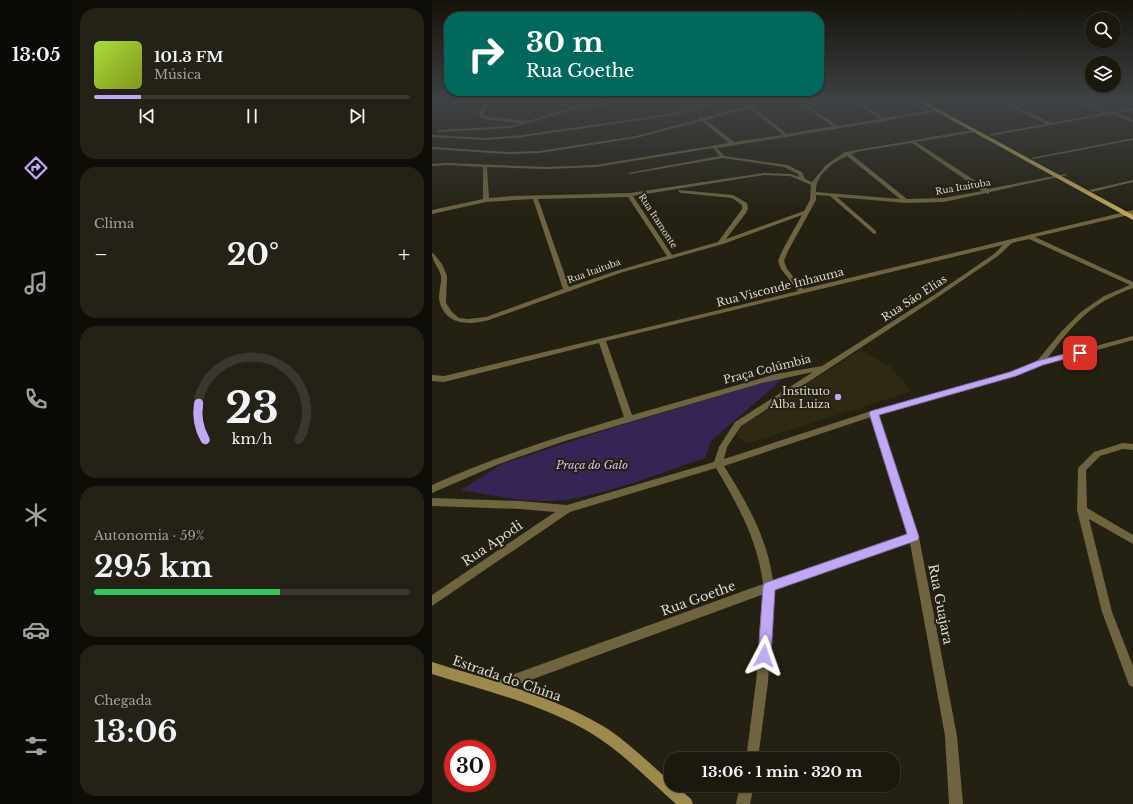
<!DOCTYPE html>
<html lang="pt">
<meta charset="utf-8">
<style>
:root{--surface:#1b180e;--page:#242117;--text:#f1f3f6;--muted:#a0a09e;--line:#39372e;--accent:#c0a8f4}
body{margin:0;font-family:"Libre Baskerville",serif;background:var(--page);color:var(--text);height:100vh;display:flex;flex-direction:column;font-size:15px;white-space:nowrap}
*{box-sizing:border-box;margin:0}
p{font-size:13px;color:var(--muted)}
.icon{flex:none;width:22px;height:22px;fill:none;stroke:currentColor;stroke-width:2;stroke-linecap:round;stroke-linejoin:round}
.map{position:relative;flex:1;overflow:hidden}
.panel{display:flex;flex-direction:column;gap:8px;padding:8px;background:#0f0d08;width:360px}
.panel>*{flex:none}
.banner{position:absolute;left:12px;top:12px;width:380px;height:84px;border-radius:16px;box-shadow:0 1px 3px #0004,0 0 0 1px var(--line);background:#00695c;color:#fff;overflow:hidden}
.tools{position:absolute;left:653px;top:12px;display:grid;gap:8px}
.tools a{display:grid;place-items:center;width:36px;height:36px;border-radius:50%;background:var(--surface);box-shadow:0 1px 3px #0004,0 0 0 1px var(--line);font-size:20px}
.speed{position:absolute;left:12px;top:740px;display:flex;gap:8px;font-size:20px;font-weight:700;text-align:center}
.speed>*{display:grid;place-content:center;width:52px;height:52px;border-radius:50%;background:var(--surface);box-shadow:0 1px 3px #0004,0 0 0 1px var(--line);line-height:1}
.speed .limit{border:6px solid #d22;background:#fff;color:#111}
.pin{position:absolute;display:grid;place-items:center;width:34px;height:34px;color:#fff;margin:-17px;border-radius:8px;box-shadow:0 2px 6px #0006}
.me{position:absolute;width:44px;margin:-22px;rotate:4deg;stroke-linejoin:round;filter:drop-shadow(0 0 3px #0008)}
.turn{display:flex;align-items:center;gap:14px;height:84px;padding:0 16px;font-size:18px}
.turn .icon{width:52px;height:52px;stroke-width:2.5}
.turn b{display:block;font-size:28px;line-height:34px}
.big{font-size:30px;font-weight:700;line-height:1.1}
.panel .card{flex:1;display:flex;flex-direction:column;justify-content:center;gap:6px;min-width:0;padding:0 14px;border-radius:16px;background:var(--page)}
.panel .dial{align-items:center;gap:0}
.dial svg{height:104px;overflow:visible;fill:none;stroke:var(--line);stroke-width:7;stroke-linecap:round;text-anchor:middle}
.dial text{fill:var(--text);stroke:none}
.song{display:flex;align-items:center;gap:12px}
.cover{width:48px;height:48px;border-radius:6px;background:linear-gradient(135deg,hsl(80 70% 55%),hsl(70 70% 35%))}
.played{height:4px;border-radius:2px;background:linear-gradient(90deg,var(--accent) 15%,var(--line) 15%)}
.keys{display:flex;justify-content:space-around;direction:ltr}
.heat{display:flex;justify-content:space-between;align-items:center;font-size:22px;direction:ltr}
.charge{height:6px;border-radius:3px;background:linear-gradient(90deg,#34c759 59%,var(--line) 0)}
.trip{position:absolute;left:232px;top:752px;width:236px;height:40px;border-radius:16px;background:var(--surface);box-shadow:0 1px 3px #0004,0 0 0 1px var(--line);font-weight:700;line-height:40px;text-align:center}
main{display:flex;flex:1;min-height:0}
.tab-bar{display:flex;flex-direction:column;width:72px;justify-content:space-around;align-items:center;background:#0b0a06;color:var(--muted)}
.tab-bar .icon{width:28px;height:28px}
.tab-bar .current{color:var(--accent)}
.tab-bar b{font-size:18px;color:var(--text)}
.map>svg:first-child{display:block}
</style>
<main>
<nav class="tab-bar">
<b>13:05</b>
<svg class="icon current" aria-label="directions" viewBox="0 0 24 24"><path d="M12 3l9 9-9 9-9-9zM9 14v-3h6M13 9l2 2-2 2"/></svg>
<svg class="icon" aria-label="music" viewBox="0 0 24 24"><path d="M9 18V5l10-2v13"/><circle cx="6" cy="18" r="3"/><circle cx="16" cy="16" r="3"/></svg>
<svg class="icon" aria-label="phone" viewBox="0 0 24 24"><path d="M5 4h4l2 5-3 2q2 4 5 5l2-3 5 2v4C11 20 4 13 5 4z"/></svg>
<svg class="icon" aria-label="climate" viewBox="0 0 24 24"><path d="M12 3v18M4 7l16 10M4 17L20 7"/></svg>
<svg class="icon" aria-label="car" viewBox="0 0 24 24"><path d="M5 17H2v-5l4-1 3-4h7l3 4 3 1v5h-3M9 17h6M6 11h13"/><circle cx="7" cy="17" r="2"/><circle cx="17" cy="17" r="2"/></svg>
<svg class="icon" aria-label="filters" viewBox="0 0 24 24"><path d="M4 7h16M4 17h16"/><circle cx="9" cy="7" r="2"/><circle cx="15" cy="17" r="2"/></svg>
</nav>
<section class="panel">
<div class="card">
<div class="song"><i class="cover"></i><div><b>101.3 FM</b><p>Música</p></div></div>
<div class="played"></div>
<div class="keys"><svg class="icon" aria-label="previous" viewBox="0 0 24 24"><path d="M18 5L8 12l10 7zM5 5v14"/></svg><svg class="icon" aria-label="pause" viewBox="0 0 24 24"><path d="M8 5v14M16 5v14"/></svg><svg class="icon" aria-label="next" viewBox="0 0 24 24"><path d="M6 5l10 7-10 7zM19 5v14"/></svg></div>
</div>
<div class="card"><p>Clima</p>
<div class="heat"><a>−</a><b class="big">20°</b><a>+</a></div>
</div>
<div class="card dial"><svg viewBox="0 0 100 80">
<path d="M14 69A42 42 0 1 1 86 69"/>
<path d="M14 69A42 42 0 0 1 9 41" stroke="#c0a8f4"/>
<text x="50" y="56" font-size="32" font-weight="700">23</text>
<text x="50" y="72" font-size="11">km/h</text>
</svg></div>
<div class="card"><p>Autonomia · 59%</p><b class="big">295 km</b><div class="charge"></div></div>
<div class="card"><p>Chegada</p><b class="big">13:06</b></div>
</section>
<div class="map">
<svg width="701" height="804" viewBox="0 0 701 804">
<rect width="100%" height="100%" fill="#242012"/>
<path fill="#2f2913" d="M428,350L458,366L480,391L327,440L316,443L305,437L306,427Z"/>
<path fill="#362454" d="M354,376L279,441L273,458C228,473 180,493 133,500C98,504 63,496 29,490L70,464L177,429Z"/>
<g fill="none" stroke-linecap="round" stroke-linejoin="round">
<path fill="#6e643f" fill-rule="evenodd" d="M54,102H58L51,114L52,116L95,121L139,108L125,102H131L143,107L179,102H191L143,109L79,128L7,132L5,131L7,130L79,126L88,123L57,120L49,118L47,114Z
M283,102H290L237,116L90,137L55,140L0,137V135L55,138L90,135L237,114Z
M329,102H336L321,107L355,134L401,126L365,102H370L406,126L448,119L422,102H427L452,118L495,111L477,102H482L499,111L511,109L513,110L452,121L285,148L292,156L355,165L370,172L373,179L380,182L394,165L413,152L541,130L543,131V132L484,142L556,189L633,174L635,175L558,192L556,194L554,193L512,202L474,203L405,197L444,231V233L442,234L398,196L384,195V200L356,251L352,261L355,269L371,289L701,210V214L603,237L701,282V288C693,291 685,294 678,298C651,311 632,336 615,359L701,336V340L611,365L584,376L447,415L487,537L525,736L531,804H517L513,736L478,543L342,590L336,682L326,759H314L324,682L332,594L63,693L59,691L57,687L59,683L63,681L331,584C326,541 306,505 284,468L138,512L0,606V595L123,512L88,509L0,506V498L88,501L135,505L282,462L287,447L303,422L381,372L330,383L133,441L67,464L0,493V485C63,457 127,436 192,417L167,343L12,382L0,381V375L12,376L366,291L349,269L346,261L350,251L370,215L291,244L188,273L57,320C39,325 15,326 8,303C5,295 10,284 9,276C7,267 0,262 0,253L2,254L10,264L15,276L14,303L20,312L27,318L36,319L54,317L131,289L101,199L54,202L0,214V210L51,199V167L15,165L0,166V164L15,163L114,167L164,165L297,143L270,121L204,138L108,153L75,154L0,149V147L75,152L108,151L204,136L268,119L267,116L271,118ZM318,108L351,135L302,142L274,120ZM480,143L550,191L512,198L475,199L419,154L428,151ZM281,148L288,156L196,173L198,174L291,158L352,167L366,174L367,177L359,174L332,173L198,193L80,196L57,198L55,167L114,169L164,167ZM415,156L468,199L384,192C383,175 401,162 415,156ZM332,175L358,176L379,185L378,200L372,211L294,239L314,213L316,209L315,203L301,195L247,190L246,191L249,193L300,198L310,205V209L286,242L240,255L201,196ZM196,197L235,256L184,271L137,287L106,199ZM597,239L698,285L672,296L649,312L629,332L605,361L578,372L439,411L292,459L295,447L309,426L506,297L566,256L580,243ZM571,245L562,254L502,295L390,366L344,374L200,415L174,341ZM439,417L476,535L341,581C336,539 314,501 292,466Z
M536,102H541L542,103L540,104Z
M571,102H576L619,123L670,113L646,102H651L675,113L701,108V110L685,113L701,120V122L680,114L557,136V135L559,134L614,124Z
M701,138V140L601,159L599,158Z
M701,180V182L660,192L657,190Z
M691,443L701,444V450L691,449L668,456L654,470L655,508L701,535V544L657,519L680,612L701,666V687L697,685L670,612L645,510L646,469L647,467L662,452Z
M308,785H322L318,804H304Z"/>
<path fill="#9b8a4c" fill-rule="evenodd" d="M0,662C57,680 118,695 171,726C194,740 218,764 239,782V785H243L259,799L261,804H244C219,782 191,753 162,735C113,705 54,691 0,674Z"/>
<path fill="#bea756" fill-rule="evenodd" d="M487,102H493L701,215V220Z"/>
</g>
<linearGradient id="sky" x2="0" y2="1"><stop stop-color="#14120a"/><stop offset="0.47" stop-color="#3f4244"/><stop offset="1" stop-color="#3f4244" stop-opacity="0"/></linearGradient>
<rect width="701" height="215" fill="url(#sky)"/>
<path fill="#c0a8f4" stroke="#7d6d9f" d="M648,350L652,353L651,354L611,365L584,376L447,415L487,537L486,540L343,590L339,656L337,661L332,663L328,661L326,656L331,586L333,583L475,534L437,413L439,411L578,372L605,361Z"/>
<circle fill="#c0a8f4" stroke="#242012" stroke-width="1.5" cx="406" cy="397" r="4"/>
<g text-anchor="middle" stroke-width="4" stroke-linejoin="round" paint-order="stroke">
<g font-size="9" fill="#dbd9cf" stroke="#242012">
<text transform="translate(531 187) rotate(-10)" y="3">Rua Itaituba</text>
<text transform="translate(226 221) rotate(57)" y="3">Rua Itamonte</text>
<text transform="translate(162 271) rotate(-20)" y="3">Rua Itaituba</text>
</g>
<g font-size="11" fill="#dbd9cf" stroke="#242012">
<text transform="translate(348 287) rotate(-14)" y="4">Rua Visconde Inhauma</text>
<text transform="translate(482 298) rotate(-33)" y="4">Rua Sāo Elias</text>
<text transform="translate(335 369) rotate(-14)" y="4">Praça Colúmbia</text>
</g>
<g font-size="11" fill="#dbd9cf" stroke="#242012" text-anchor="end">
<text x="398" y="395">Instituto<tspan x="398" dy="13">Alba Luiza</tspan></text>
</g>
<g font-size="11" font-style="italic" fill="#d3c6f2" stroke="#242012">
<text x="160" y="469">Praça do Galo</text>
</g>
<g font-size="13" fill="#dbd9cf" stroke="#242012">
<text transform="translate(60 543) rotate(-34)" y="5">Rua Apodi</text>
<text transform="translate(266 598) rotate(-20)" y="5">Rua Goethe</text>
<text transform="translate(509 604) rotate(79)" y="5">Rua Guajara</text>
<text transform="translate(75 678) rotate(19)" y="5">Estrada do China</text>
</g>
</g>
</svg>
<div class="tools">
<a><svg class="icon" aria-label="search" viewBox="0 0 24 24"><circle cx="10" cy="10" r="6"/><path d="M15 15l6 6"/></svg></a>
<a><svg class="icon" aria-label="layers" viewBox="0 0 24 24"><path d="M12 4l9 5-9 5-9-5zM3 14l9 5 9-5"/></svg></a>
</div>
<div class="speed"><div class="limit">30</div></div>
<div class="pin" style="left:648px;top:353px;background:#d93025"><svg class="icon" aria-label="arrive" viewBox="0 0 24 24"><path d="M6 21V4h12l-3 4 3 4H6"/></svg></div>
<svg class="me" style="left:332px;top:656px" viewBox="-20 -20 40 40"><path d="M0-17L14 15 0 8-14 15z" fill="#c0a8f4" stroke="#fff" stroke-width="4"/></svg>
<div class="trip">13:06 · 1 min · 320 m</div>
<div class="banner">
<div class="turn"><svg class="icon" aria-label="right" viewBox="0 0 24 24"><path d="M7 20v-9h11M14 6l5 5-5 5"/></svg><div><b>30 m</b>Rua Goethe</div></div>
</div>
</div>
</main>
